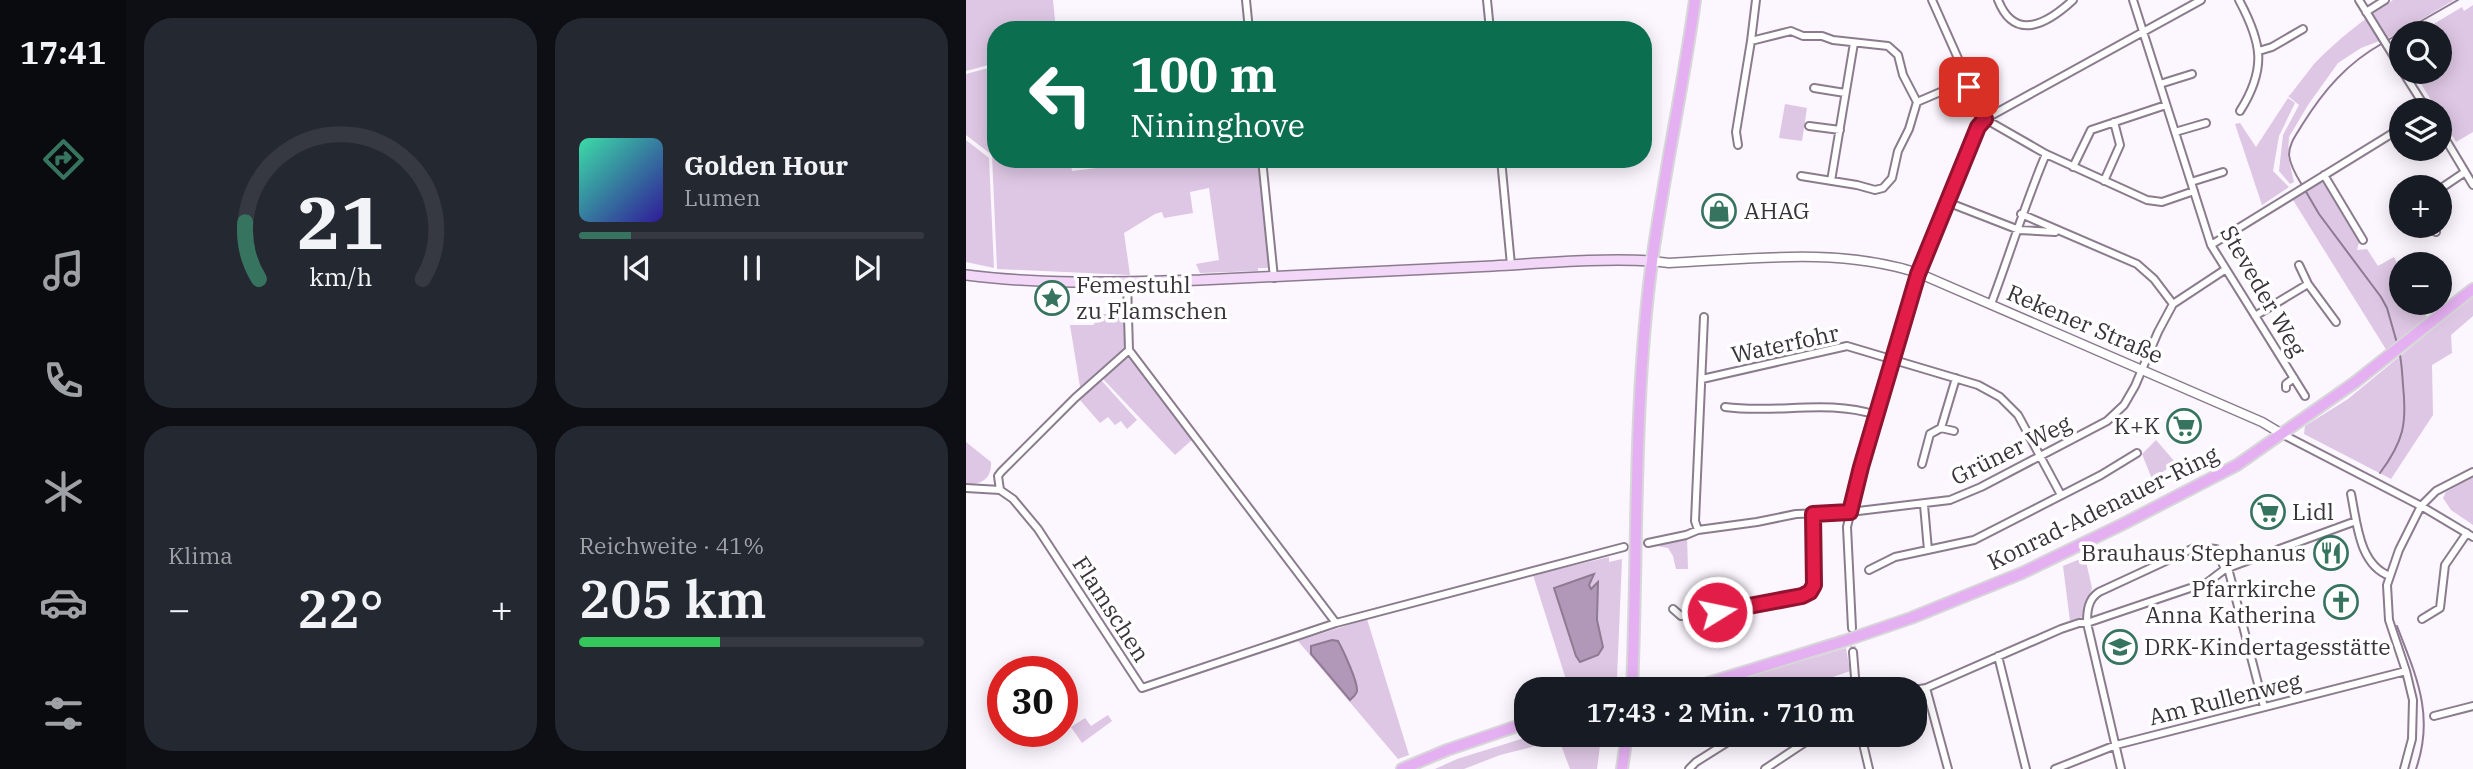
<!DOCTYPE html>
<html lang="de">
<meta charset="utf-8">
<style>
:root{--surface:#171b24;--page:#242831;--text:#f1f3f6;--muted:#9ea1a6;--line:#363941;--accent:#37745f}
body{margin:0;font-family:"IBM Plex Serif",serif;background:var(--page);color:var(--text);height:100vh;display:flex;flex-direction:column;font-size:26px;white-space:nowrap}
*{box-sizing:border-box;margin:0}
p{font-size:23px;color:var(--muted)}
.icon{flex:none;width:38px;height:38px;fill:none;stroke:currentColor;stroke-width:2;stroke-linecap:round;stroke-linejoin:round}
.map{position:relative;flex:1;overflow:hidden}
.details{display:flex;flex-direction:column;gap:18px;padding:18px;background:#0d0f14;width:840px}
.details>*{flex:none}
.banner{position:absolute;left:21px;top:21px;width:665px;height:147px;border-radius:28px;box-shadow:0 4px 18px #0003;background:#0b6e4f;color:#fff;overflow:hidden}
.buttons{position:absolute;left:1423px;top:21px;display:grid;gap:14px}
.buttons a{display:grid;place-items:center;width:63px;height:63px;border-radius:50%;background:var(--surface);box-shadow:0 4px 18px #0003;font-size:35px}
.speed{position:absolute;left:21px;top:656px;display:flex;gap:14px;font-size:35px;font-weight:700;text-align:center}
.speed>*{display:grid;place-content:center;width:91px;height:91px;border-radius:50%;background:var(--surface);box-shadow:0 4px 18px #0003;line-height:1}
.speed .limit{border:10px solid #d22;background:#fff;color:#111}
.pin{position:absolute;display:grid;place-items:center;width:60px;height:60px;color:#fff;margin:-30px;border-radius:14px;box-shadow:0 4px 10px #0006}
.me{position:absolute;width:77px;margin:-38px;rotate:80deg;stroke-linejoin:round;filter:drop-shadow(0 0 5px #0008)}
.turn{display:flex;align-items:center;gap:24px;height:147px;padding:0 28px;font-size:32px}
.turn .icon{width:91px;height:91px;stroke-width:2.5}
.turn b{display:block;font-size:49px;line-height:60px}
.big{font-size:52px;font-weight:600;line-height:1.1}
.details .card{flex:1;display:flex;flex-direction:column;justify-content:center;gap:10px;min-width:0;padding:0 24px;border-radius:28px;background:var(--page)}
.details .dial{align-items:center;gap:0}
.dial svg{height:182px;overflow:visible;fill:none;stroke:var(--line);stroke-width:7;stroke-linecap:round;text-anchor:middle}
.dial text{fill:var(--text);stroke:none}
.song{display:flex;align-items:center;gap:21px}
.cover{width:84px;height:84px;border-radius:10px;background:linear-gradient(135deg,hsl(160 70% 55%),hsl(250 70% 35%))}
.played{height:7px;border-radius:4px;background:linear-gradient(90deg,var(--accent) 15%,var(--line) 15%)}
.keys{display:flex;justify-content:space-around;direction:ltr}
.heat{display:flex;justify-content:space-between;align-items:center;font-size:38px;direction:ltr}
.charge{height:10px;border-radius:5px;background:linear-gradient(90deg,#34c759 41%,var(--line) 0)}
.details .tiles{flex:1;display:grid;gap:18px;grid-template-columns:repeat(2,1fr)}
.trip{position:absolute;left:548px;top:677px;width:413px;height:70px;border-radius:28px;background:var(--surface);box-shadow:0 4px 18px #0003;font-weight:600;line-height:70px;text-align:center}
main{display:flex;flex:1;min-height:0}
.tab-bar{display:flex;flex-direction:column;width:126px;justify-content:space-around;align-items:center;background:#090b0e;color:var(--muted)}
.tab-bar .icon{width:49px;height:49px}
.tab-bar .current{color:var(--accent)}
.tab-bar b{font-size:32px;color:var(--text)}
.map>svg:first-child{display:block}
</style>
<main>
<nav class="tab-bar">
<b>17:41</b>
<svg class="icon current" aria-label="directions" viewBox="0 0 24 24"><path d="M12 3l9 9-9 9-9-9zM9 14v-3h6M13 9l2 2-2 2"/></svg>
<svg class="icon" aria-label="music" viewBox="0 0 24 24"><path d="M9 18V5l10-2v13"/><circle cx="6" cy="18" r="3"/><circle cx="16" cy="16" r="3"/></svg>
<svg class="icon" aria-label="phone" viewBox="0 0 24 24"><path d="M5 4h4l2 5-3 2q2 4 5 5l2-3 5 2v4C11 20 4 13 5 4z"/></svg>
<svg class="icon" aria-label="climate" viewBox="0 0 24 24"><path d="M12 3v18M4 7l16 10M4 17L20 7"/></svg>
<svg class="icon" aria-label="car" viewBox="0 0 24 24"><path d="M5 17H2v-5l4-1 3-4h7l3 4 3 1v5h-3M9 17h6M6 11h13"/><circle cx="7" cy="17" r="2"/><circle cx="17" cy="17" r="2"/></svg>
<svg class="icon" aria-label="filters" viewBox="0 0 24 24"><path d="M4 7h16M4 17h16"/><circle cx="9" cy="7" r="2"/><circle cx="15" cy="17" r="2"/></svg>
</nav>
<section class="details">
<div class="tiles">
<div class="card dial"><svg viewBox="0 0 100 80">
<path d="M14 69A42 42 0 1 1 86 69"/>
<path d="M14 69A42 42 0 0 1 8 44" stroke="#37745f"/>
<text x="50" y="56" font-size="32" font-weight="700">21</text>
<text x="50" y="72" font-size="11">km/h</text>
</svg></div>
<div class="card">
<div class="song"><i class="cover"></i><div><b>Golden Hour</b><p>Lumen</p></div></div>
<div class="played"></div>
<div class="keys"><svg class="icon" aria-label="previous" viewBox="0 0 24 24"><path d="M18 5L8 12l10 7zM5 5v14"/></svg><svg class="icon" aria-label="pause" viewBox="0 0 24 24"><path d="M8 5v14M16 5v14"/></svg><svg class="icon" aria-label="next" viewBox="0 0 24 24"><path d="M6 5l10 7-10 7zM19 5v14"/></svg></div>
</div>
<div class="card"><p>Klima</p>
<div class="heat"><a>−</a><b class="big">22°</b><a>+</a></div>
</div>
<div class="card"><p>Reichweite · 41%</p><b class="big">205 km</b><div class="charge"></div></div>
</div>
</section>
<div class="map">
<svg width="1507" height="769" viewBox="0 0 1507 769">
<rect width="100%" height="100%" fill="#fcf6fe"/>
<path fill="#dec7e4" d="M0,0H87L90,30H30V63L0,71Z
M1427,0H1488L1429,35L1395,48L1372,63L1342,105L1323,137L1322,156L1328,182L1324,184L1313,171L1317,135L1333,105L1322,96L1324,95C1332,85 1340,74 1348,64C1372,39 1398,19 1427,0Z
M1507,5V132L1490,142L1474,115V110H1471L1448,72H1474V33H1446L1464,22L1466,25L1496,7L1498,11Z
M30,66V159H104L106,171L205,159H293L304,268H292V271L234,273L230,264L253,260L243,188L224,192L227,213L198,218L196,212L189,214L158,233L164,275L31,269L26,155L0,135V74Z
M1322,98L1329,103L1313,136L1307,171L1323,187L1296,205L1269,124L1274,123L1290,147Z
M819,104L841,108L836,141L813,138Z
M0,140L23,158L28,268L0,262Z
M1355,182L1361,185L1394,238L1391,250L1401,249L1412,266L1428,257L1435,271V303H1453L1462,319L1421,351L1327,200Z
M1507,296V316L1485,335L1486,353L1466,365L1467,415L1425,479L1338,434L1339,426L1382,399Z
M137,314H158L160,346L114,387L104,325H127Z
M160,358L166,359L227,439L209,455L137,379Z
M135,380L171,420L161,429L155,421L149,425L142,417L134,423L114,400Z
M1190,440L1210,463L1186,479L1176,454Z
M0,442L25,462C26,478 16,485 0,484Z
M1507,477V525L1485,510L1477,498L1480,492Z
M721,536L722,569H710L707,556L702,548L691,546Z
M643,557V562L656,559L651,678L648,687L638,689H603L567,575Z
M1119,557L1126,588L1117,617L1104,621L1097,566Z
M401,619L443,755L432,759L332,641Z
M880,648L884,671L864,678L848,689H804L798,682L773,689H740Z
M142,715L146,721L116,743L105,727L119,718L125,726Z
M568,735H636L635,739L620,740L621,742L632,743L634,745L631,769H604L593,740L534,755L498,769H469L491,759Z"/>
<path fill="#b298b8" stroke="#8e7a92" stroke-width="2" d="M628,574L623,585L625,589L632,582L631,620L637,647L632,655L614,662L610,656L588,588Z
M366,640L372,641C377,650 392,682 391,691C390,695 387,697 384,700L345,654V646Z"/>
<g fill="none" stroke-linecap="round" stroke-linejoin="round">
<path stroke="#8e7a92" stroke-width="2" d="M1422,40L1492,0
M1336,185C1331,177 1324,165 1323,155C1323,143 1331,134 1336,125C1358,90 1381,63 1417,43
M1339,190L1353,214L1415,297L1421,308L1431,343
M1414,473C1438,441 1441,423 1437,385C1436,373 1436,362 1433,351
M1431,626C1450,676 1469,715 1450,769"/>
<path stroke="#d5cfd7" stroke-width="6" stroke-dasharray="6 3" stroke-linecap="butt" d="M886,628L887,652"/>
<g stroke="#8a7c8d" stroke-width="10">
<path id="minor" d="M280,0L283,30
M521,0L524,30
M966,0L1019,119L1080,154L1181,200L1196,202L1228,191
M1032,0C1049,43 1082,23 1107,0
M1167,0L1245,245L1339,396
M1273,0C1296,43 1301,68 1274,111
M1393,0L1435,68
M1400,12L1419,0
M785,41L790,0
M1293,51L1306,47L1337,29
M1437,72L1461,110
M1194,84L1226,74
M848,88L879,93
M843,126L874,130
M1474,130L1507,185
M1209,132L1240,123
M772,145L770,132L785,41L825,31L837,36H856L867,40L922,46L932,55L937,75L951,102L1000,81
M296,159L308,278
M535,159L545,265
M1107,167L1125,130L1200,105
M1358,175L1397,240
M835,176L891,185L909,190L917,188L926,178L932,151L943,129L951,102
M865,181L888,43
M1138,181L1154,145L1148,122
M1225,182L1257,172
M1474,189L1499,172
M981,202L1053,230L1089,232
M1055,214L1171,264L1188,279L1207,304
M1467,226L1470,232
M1245,245L1435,128
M1342,284L1370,322
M1025,304C1044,254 1059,203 1080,154
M1289,316L1342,284L1333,265
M736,379L881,346L1012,385L1034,397L1052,415L1095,495
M1320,388V384L1328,378
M759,407C810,414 861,399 910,415
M975,428L988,431
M1316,434L1455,506L1507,537
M956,464L964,434L975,428L990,378
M0,488L34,490L32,476L35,472L109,398L163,350L161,282
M34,490L47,499L72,529L176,688L370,623L163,350
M1385,494C1391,523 1393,565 1424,576
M958,505L962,550
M732,530L729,521L738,317
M682,543L720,535L732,530L791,522L830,514L884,512L984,500L1015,487L1141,421L1158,405L1169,386L1192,332L1207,304L1260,269
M1262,568L1298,707
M903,570L929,557L1008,540L1135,475L1171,453
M707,609L715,616L733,615L841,594L848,585L847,514
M1456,619L1474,608L1479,565L1501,533
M370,623L658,547
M886,628L881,527L895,467L958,255L1012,127L1019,119L1235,0
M887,652L890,690
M1032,656L1060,769
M960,688L982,769
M948,690L960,688L1095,629L1113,623H1121L1242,582L1259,569L1390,521
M1468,716L1507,706
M895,735L903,769
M723,769L730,762L765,740
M799,769L847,737L846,735
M1089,769L1150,745L1440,671
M1155,769L1121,623C1121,611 1122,599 1133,592L1230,547L1250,549L1259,569
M1438,769L1446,739L1447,700L1440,671L1423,620L1421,585L1433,550L1455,506L1470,491L1507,472"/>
</g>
<g stroke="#8a7c8d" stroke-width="11">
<path id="tertiary" d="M686,261L703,263C785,259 873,247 952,273L1296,422L1316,434"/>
</g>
<g stroke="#8a7c8d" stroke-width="12">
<path id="secondary" d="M0,275C78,285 156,282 234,280C332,276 429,270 527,266C580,263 633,258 686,261"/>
</g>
<g stroke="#d7d6d8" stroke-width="14">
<path id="primary" d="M666,690C672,547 667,403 686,261C698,174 717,88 729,0
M701,690L725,685
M720,690L878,641L945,618L1056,573L1157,524L1271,465L1388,383L1507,289
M436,769L481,750L560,723
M656,769L661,735"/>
</g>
<use href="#minor" stroke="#fff" stroke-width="6"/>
<use href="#tertiary" stroke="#fff" stroke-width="8"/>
<use href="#secondary" stroke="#f2d7f9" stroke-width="9"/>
<use href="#primary" stroke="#e5b0f2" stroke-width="10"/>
</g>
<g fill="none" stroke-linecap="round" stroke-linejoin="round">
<g stroke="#92132f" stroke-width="18">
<path id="route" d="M751,612L836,596L844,592L848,585L847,514L884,512L895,467L952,274L1012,127L1019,119L1003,87"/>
</g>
<use href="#route" stroke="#e11d48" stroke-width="12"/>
</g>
<defs>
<g id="shop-ring" transform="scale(1.75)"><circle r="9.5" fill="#fff" stroke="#37745f" stroke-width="1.5"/><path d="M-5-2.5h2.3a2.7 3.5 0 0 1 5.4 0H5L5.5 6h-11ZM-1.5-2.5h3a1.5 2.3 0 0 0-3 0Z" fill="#37745f"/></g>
<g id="sight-ring" transform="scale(1.75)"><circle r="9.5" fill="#fff" stroke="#37745f" stroke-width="1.5"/><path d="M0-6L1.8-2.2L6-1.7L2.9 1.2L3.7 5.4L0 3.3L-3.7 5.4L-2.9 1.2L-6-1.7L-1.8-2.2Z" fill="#37745f"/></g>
<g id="supermarket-ring" transform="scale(1.75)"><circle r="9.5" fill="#fff" stroke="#37745f" stroke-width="1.5"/><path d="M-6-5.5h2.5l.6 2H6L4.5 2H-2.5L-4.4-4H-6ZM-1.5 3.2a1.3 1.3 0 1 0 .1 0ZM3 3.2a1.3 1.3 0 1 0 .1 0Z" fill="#37745f"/></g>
<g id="restaurant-ring" transform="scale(1.75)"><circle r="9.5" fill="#fff" stroke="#37745f" stroke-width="1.5"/><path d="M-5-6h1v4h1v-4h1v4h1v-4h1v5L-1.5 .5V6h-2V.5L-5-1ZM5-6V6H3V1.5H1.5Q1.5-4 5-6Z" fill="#37745f"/></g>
<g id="church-ring" transform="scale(1.75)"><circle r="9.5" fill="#fff" stroke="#37745f" stroke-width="1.5"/><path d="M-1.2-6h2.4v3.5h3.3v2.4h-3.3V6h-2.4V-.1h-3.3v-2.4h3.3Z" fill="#37745f"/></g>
<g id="school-ring" transform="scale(1.75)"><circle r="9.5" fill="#fff" stroke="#37745f" stroke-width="1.5"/><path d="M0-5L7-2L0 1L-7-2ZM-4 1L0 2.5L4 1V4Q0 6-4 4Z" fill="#37745f"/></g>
</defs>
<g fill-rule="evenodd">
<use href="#shop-ring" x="753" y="211"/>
<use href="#sight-ring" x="86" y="298"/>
<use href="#supermarket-ring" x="1218" y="426"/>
<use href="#supermarket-ring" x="1302" y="512"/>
<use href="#restaurant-ring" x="1365" y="553"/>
<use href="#church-ring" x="1375" y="602"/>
<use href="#school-ring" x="1154" y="647"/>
</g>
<g text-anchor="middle" stroke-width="7" stroke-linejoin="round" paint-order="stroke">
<g font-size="23" fill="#39333a" stroke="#fff" text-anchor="start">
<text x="778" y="219">AHAG</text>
<text x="110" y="293">Femestuhl<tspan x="110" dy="26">zu Flamschen</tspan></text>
<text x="1194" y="434" text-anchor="end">K+K</text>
<text x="1326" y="520">Lidl</text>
<text x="1340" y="561" text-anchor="end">Brauhaus Stephanus</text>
<text x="1350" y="597" text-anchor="end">Pfarrkirche<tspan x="1350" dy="26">Anna Katherina</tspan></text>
<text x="1178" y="655">DRK-Kindertagesstätte</text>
</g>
<g font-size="23" fill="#39333a" stroke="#fff">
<text transform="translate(1297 291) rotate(60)" y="8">Steveder Weg</text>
<text transform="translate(1119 324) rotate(23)" y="8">Rekener Straße</text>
<text transform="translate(819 344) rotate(-12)" y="8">Waterfohr</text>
<text transform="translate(1045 450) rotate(-26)" y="8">Grüner Weg</text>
<text transform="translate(1137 508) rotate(-26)" y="8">Konrad-Adenauer-Ring</text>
<text transform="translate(145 609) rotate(57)" y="8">Flamschen</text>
<text transform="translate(1259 699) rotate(-14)" y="8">Am Rullenweg</text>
</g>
</g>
</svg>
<div class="buttons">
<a><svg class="icon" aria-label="search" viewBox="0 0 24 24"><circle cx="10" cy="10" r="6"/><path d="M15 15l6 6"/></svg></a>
<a><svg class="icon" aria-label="layers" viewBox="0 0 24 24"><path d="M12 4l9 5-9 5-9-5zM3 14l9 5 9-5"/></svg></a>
<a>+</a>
<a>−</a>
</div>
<div class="speed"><div class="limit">30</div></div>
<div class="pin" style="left:1003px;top:87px;background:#d93025"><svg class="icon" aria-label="arrive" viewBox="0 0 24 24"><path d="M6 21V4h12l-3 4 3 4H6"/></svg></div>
<svg class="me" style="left:751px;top:612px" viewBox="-20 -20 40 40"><circle r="17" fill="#e11d48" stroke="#fff" stroke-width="3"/><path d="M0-11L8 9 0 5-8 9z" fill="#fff"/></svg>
<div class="trip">17:43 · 2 Min. · 710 m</div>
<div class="banner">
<div class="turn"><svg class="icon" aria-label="left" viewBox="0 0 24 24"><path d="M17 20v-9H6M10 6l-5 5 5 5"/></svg><div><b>100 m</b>Nininghove</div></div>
</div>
</div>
</main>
